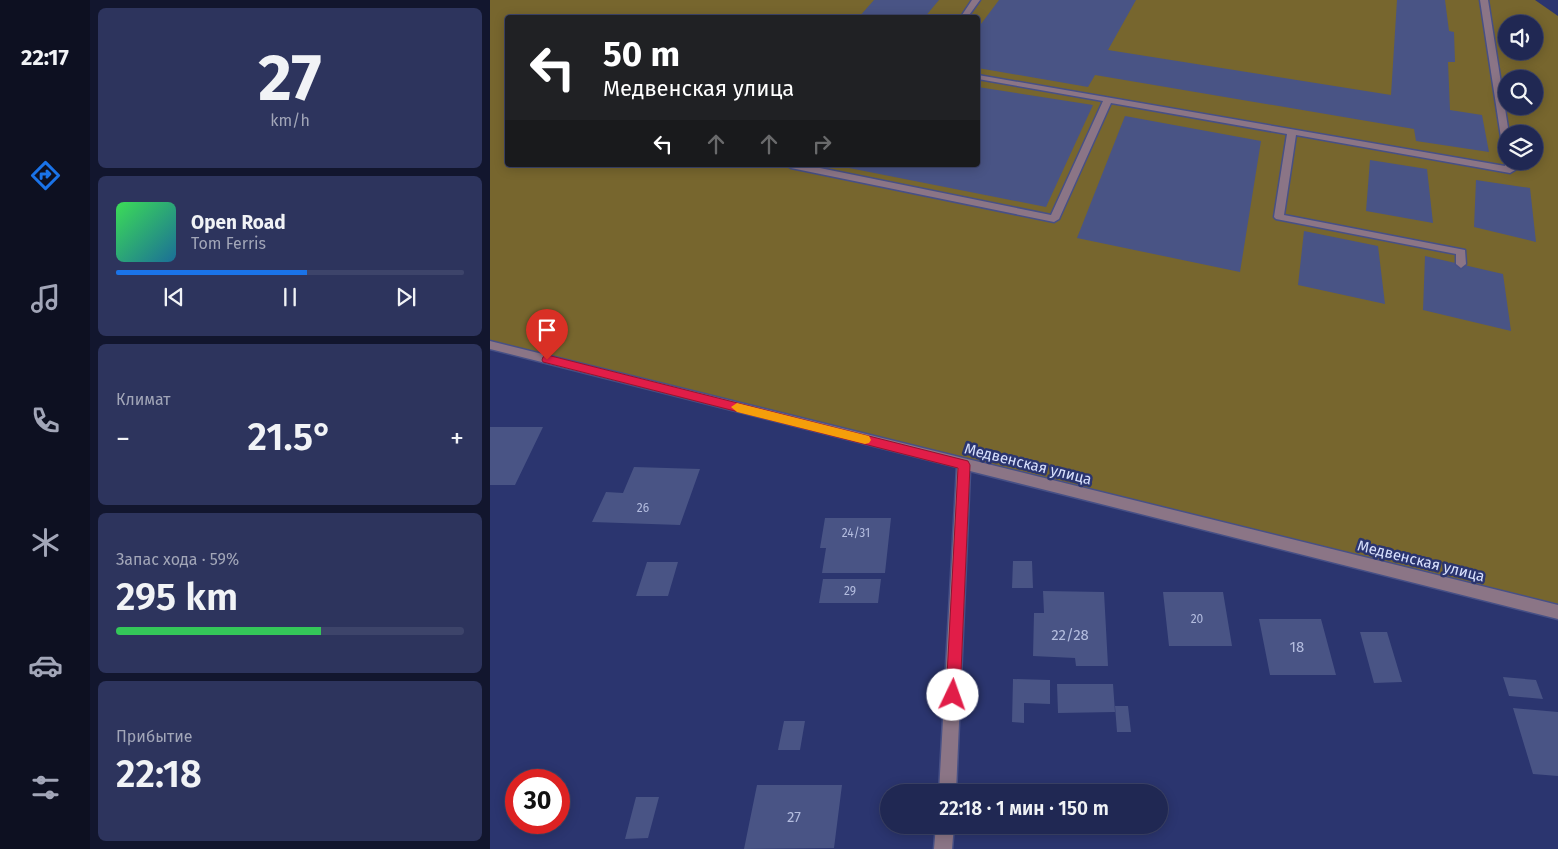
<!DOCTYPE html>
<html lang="ru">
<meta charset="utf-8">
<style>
:root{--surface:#202853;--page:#2d345d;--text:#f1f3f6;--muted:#a2a6b8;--line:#3d446a;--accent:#1a73e8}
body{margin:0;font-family:"Fira Sans",sans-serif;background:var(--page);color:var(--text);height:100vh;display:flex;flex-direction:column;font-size:19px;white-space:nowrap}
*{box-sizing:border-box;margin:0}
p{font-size:16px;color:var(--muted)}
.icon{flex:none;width:28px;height:28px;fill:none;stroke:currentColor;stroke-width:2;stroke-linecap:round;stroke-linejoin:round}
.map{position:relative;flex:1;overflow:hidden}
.panel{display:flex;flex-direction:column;gap:8px;padding:8px;background:#12162e;width:400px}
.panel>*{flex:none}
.banner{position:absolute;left:15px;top:15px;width:475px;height:152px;border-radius:5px;box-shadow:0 2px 12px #0003,0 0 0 1px var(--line);background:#202124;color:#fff;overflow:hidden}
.tools{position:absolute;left:1008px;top:15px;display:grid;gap:10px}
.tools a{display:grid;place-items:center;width:45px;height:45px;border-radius:50%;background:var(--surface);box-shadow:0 2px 12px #0003,0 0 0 1px var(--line);font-size:25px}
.speed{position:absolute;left:15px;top:769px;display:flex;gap:10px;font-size:25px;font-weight:700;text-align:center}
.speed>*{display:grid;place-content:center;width:65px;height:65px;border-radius:50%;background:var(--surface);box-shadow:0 2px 12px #0003,0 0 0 1px var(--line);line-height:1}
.speed .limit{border:8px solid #d22;background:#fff;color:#111}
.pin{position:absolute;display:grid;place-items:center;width:42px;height:42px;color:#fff;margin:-51px -21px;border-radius:50% 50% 50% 0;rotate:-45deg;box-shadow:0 0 5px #0007}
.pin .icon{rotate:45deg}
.me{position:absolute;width:55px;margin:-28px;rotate:3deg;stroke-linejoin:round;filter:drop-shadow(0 0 4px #0008)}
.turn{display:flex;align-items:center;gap:18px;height:105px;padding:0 15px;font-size:22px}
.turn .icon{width:65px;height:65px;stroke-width:2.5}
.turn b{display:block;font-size:35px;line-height:42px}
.lanes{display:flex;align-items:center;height:48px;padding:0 15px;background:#0003;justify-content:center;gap:25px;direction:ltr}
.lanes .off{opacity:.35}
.big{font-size:38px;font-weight:600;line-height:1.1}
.panel .card{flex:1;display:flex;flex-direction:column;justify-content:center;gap:8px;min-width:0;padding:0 18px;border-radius:8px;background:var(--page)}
.panel .dial{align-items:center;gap:0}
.dial b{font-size:65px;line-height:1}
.song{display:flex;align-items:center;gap:15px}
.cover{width:60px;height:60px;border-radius:8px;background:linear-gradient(135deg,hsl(130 70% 55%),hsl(200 70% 35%))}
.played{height:5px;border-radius:2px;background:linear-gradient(90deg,var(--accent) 55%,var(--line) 55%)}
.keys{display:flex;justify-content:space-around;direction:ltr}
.heat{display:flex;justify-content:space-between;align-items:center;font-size:28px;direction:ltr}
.charge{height:8px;border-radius:4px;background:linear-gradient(90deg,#34c759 59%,var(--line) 0)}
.trip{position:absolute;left:390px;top:784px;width:288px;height:50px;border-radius:25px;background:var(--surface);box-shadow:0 2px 12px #0003,0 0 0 1px var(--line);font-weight:600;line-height:50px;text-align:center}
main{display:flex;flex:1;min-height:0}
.dock{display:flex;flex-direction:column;width:90px;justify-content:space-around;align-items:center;background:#0d1021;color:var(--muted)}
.dock .icon{width:35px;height:35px}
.dock .selected{color:var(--accent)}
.dock b{font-size:22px;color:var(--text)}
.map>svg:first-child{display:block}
</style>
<main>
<nav class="dock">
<b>22:17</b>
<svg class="icon selected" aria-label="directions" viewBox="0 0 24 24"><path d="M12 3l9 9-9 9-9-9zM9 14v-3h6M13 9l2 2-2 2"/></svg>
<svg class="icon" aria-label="music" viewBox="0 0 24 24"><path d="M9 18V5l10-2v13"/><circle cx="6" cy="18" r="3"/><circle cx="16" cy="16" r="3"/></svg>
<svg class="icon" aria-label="phone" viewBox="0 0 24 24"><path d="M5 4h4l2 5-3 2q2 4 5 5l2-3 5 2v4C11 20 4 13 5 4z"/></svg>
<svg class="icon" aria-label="climate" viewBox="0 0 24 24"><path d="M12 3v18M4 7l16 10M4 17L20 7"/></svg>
<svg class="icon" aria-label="car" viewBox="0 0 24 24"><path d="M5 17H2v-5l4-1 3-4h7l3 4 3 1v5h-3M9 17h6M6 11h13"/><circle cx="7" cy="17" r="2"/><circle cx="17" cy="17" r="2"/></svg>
<svg class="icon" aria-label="filters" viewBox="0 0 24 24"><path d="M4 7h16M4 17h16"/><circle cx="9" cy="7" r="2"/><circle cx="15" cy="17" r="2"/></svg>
</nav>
<section class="panel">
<div class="card dial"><b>27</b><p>km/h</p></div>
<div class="card">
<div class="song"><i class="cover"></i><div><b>Open Road</b><p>Tom Ferris</p></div></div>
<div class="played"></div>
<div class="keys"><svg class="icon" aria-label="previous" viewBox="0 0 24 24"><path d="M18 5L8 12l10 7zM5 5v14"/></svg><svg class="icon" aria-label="pause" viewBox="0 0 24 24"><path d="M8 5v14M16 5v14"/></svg><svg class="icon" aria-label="next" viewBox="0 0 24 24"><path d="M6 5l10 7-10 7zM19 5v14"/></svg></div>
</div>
<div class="card"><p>Климат</p>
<div class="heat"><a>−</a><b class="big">21.5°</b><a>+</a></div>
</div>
<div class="card"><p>Запас хода · 59%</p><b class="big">295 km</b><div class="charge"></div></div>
<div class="card"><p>Прибытие</p><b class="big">22:18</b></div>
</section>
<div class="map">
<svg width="1068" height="849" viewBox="0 0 1068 849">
<rect width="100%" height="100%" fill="#2b356f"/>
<path fill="#77662e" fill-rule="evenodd" d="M0,0H1045L1068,16V611L0,341ZM18,18H488V165H18ZM1016,24H1044V51H1016ZM1016,79H1044V106H1016ZM1016,134H1044V161H1016Z"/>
<path fill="#495485" d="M384,0H449L434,18H368Z
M509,0H646L618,50L901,95L907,0H955L959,31L964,32L965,62H958L960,110L992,115L999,152L926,141L924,129L605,75L598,87L488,68V28Z
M488,87L603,105L556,207L349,166L488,165Z
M635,116L771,141L750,272L587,238Z
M880,160L937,169L943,223L876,211Z
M986,180L1040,188L1046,242L984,227Z
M814,231L888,246L895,304L808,285Z
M935,256L1013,274L1021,331L933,310Z
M0,427H53L25,485H0Z
M144,467L210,469L190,525L102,522L116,492L133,493Z
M335,518H401L395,573H332L336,548H330Z
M523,561H542L543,588H522Z
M157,562H188L178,596H146Z
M333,579H391L388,603H329Z
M553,591L614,592L618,666H586L585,658L543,656L544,613H554Z
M673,592H733L742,646H679Z
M769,619H831L846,675H780Z
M870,632H897L912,682L884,683Z
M1013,677L1046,680L1053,699L1019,696Z
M523,679L560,680V704L534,703V723L522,722Z
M567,684H623L625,712L568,713Z
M625,706H638L641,732H627Z
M1023,708L1068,712V776L1043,774Z
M294,721H315L310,750H288Z
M267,785H352L344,848L254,849Z
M146,797H169L158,838L135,839Z"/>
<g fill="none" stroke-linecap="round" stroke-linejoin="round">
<g stroke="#475086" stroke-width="3">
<path id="minor" d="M482,0H490L477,18H470Z
M990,0H998L1019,134H1016V147L1012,144Z
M488,75L1015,166L1016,159V161H1024L1025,170L1020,173L806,135L794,215L975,250L976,264L971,268L966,264V254L786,219L784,217L797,134L621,103L569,219L564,222L301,168L296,165H315L561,215L613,101L488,79Z
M0,341L1068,605V619L480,471L466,792H449L467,467L0,349Z
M446,825H464L462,849H444Z"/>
</g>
<use href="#minor" fill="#8b7586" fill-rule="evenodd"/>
</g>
<path fill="#e11d48" stroke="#92132f" d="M57,355L478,461L480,465L470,695L468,700L463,702L458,700L456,695L468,468L53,362L52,360L53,357Z"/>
<path fill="#f59e0b" d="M247,403L379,436L381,440L379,443L375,444L247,412L241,407Z"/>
<g text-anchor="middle" stroke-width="5" stroke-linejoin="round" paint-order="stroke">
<g font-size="12" fill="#b4bddf">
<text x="153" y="512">26</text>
<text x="366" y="537">24/31</text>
<text x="360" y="595">29</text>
<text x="707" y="623">20</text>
</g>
<g font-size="15" fill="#d8e0fd" stroke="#2b356f">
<text transform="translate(538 464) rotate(14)" y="5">Медвенская улица</text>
<text transform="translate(931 561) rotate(14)" y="5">Медвенская улица</text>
</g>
<g font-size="15" fill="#b4bddf">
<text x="580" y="640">22/28</text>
<text x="807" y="652">18</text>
<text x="304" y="822">27</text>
</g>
</g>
</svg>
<div class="tools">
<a><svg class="icon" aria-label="sound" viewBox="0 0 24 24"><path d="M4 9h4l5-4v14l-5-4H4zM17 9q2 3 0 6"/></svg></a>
<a><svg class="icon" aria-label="search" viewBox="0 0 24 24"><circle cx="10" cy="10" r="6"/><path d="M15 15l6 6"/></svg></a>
<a><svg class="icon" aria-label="layers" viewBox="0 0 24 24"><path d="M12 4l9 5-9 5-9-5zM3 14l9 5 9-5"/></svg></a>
</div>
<div class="speed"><div class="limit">30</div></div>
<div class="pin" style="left:57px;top:360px;background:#d93025"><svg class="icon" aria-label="arrive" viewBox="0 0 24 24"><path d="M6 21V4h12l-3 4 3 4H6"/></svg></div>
<svg class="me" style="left:463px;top:695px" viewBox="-20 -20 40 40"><circle r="19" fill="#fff"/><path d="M0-13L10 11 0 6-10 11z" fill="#e11d48"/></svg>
<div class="trip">22:18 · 1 мин · 150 m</div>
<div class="banner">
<div class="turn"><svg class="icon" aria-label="left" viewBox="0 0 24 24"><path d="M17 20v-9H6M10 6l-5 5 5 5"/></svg><div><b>50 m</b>Медвенская улица</div></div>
<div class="lanes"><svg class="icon" aria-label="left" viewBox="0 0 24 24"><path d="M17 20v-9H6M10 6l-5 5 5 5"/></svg><svg class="icon off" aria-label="ahead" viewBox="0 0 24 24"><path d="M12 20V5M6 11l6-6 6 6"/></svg><svg class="icon off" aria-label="ahead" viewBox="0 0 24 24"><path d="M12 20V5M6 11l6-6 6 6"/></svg><svg class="icon off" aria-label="right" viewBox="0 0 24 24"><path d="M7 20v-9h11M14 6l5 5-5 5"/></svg></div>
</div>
</div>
</main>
